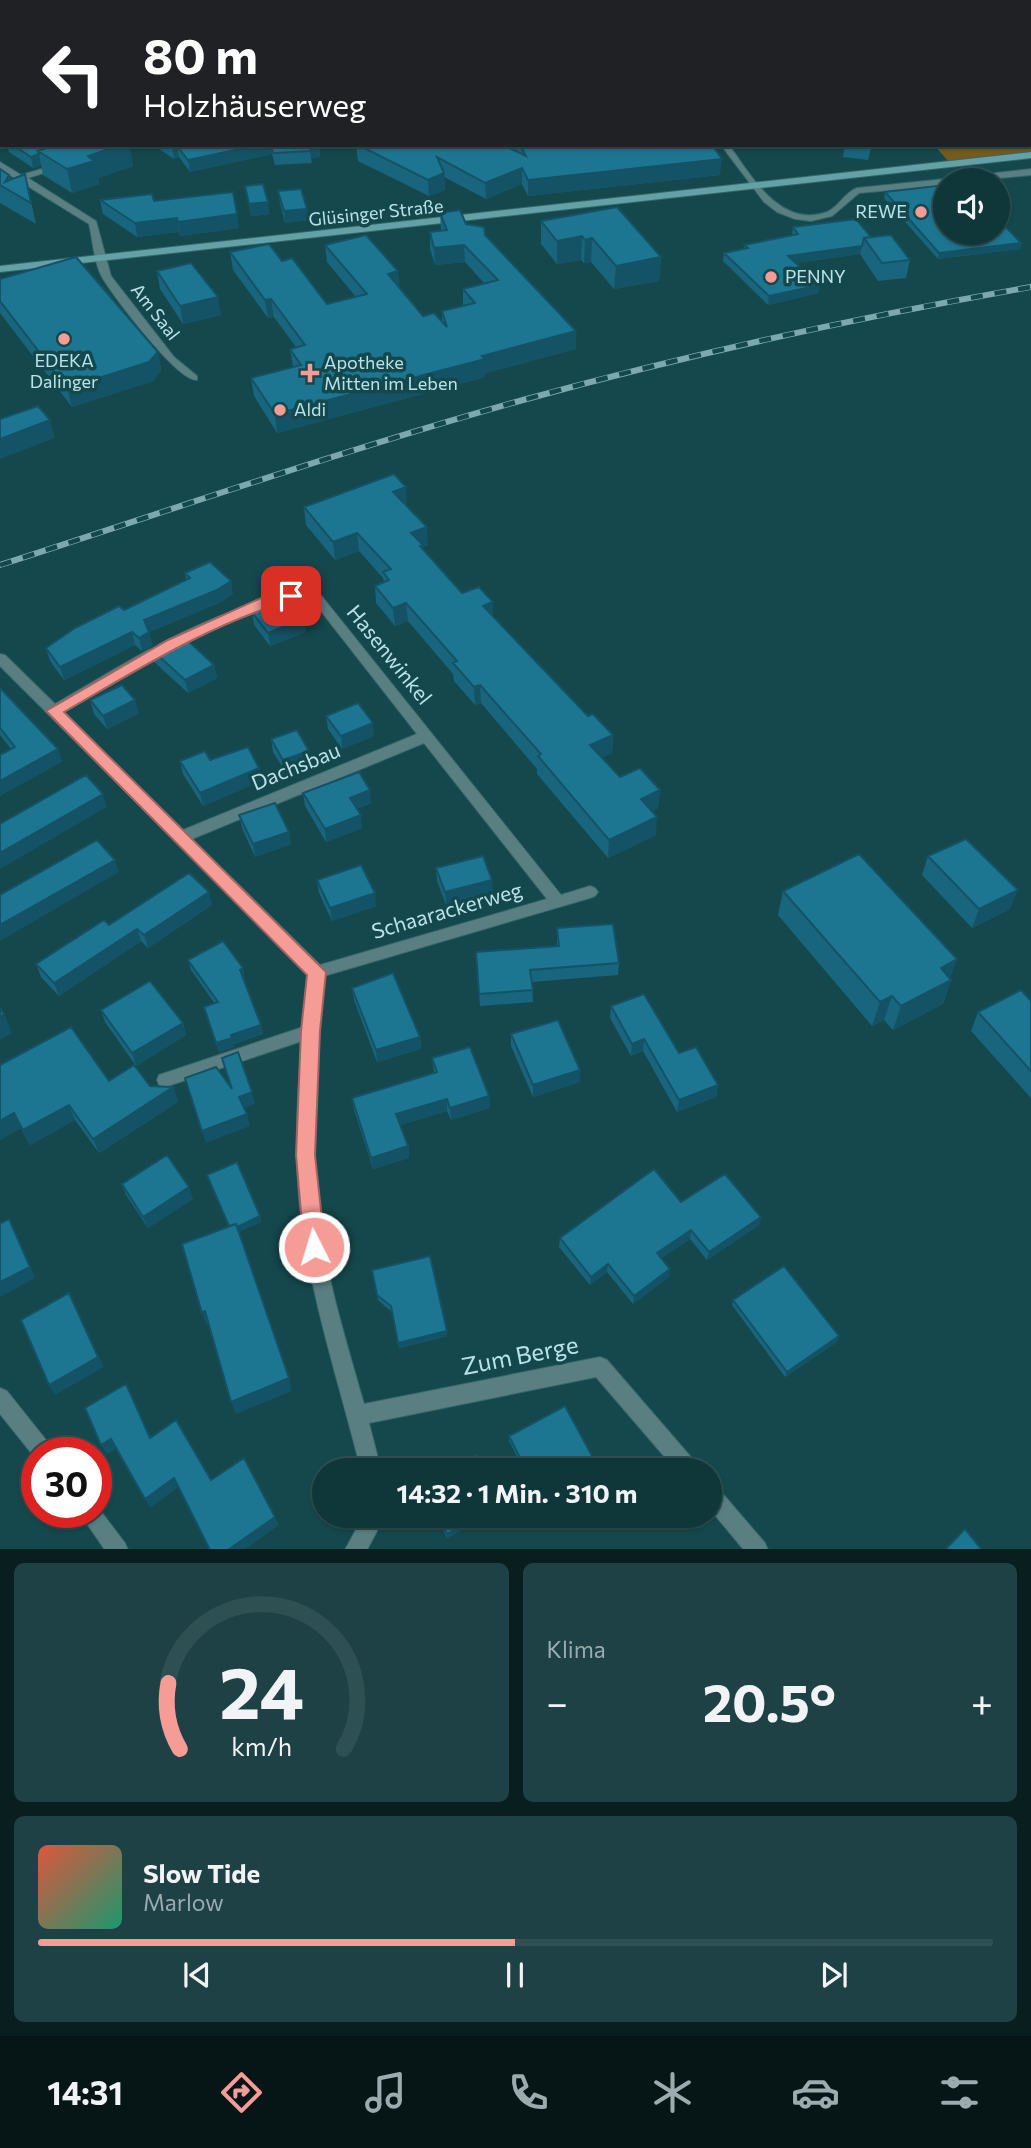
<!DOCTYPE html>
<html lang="de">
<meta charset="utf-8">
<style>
:root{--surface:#0f3639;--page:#1d4144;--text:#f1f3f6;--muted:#9babae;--line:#2f5053;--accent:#f59c96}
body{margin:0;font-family:Commissioner,sans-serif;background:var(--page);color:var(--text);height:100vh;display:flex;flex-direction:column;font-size:26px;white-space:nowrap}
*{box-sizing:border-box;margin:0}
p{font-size:23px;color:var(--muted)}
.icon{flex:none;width:38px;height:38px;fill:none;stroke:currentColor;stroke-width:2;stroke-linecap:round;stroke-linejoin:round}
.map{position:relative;height:1549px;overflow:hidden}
.sheet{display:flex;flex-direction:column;gap:14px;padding:14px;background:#081e1f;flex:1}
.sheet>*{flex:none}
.hud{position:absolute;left:0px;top:0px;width:1032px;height:147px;box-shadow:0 2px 5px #0004,0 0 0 2px var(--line);background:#202124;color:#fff;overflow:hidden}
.tools{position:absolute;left:933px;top:168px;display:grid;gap:14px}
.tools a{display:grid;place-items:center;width:77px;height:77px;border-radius:50%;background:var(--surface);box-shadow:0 2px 5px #0004,0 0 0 2px var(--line);font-size:35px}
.speed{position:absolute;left:21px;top:1437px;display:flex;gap:14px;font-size:35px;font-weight:700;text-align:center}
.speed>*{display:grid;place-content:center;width:91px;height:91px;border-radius:50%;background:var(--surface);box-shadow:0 2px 5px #0004,0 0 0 2px var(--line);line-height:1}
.speed .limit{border:10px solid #d22;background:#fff;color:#111}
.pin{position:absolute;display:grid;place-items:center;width:60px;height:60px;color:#fff;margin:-30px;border-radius:14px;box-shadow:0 4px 10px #0006}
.me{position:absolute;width:77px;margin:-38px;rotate:355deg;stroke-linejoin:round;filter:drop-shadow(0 0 5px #0008)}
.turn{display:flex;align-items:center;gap:24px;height:147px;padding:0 28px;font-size:32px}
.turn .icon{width:91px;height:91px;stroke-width:2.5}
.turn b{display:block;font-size:49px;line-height:60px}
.big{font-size:52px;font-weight:700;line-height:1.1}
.sheet .widget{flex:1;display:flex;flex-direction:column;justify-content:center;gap:10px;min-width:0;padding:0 24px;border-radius:10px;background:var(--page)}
.sheet .dial{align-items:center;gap:0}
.dial svg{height:182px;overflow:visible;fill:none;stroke:var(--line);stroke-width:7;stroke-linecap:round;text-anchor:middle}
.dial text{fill:var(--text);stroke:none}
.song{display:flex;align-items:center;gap:21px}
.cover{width:84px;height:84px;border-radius:10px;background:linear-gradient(135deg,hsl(10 70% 55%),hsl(160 70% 35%))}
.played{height:7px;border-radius:4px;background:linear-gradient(90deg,var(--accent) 50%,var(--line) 50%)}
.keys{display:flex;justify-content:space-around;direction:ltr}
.heat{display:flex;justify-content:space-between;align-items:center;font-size:38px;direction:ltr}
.sheet .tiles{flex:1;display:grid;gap:14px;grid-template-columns:1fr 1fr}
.widget:last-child{grid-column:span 2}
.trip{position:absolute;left:312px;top:1458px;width:410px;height:70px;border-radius:35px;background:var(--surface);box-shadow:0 2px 5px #0004,0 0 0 2px var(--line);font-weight:700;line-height:70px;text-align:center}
.menu{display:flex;height:112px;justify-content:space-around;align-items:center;background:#061617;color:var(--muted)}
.menu .icon{width:49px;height:49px}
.menu .selected{color:var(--accent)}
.menu b{font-size:32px;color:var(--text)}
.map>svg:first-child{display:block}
</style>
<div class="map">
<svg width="1031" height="1550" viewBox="0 0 1031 1550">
<rect width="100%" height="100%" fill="#14484c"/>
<path fill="#765b1e" d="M934,145H1020L1031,149V152L949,162Z"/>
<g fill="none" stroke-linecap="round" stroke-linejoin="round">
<g stroke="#35676b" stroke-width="2">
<path id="minor" d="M271,0H279L280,2H273Z
M445,0H453L454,2H447Z
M327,145L300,151L296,148L302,145Z
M721,145H729C751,176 781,229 827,212C839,207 844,193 857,188L945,179L948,180H945V185L859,193L832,216L811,221L795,219L777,212L764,202Z
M0,162L21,175L62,163V167L28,178L96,221L111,276L174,357L197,376V380C178,382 113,296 102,277C94,263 93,241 89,224L0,169Z
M1031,169V175L980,180H954L958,177Z
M316,593L320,594L561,895L590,886L595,888L598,892L595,896L590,898L324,976C316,1054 310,1133 318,1211C326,1277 346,1341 364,1404L600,1357L607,1360L696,1463L699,1470H676L596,1377L369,1423L381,1470H361C340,1386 312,1303 301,1216C294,1158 297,1099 302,1041L165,1087L159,1085L157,1080L159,1075L303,1027L309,974L0,666V654L5,655L55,704C137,657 219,601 316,593ZM313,601L417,734L183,830L63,712C140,666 221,609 313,601ZM424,743L547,899L320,965L192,839Z
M0,1388L7,1391L50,1445L53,1452H37L36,1459L0,1414Z
M709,1483L716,1486L765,1543L768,1550H744L709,1508Z
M96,1505L125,1543L128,1550H105L79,1512H96Z
M360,1516H380L379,1527L367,1550H345L359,1524Z"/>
</g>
<g stroke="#35676b" stroke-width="2">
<path id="secondary" d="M1031,152V158L0,272V266Z"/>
</g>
<use href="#minor" fill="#597f82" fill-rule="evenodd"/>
<use href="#secondary" fill="#64a1a7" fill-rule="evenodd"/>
<g stroke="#7ca9ae" stroke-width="6">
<path id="rail" d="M0,565C174,509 347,449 523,400C690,354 860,317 1031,287"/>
</g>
<use href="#rail" stroke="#14484c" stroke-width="4.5" stroke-dasharray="12" stroke-linecap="butt"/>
</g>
<path fill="#19657d" d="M0,0H129L132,2H2V23L0,22Z
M505,0H551L552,2H506Z
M619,0H694L696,2H619Z
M726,0H758L756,2H726Z
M7,145H129L133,166L98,178L99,184L72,193L43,175L41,165L33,168L9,152Z
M153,145H319L320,157L311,158L312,163L275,165L272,154L190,172L179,157L174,159Z
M356,145H503L514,151L512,145H712L720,175L528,196L522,184L486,199L444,177L445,190L429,196L358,161Z
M845,145H872L868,160L843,157Z
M0,169L9,175L10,180L25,174L36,224L0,203Z
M245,186L270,214L251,216Z
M278,191L307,209L308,220L285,223L280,203Z
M885,192L1021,243L1020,249L938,259L884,198Z
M100,200L154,201L239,228L180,236L179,232L137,237L103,214Z
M440,213L466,224L485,235L576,349L485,373V377L277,433L254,396L251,378L293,367L290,349L296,347L274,317L268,318L233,270L230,252L282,261L327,304L356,297L327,262L325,245L398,271L399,287L423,316L442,323V311L463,306V289L485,284L465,262L435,265L430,249V232L441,231Z
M541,221L661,257L659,281L614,289L591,262L584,263L581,260L557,264L541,244Z
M793,227L871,237L910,260L906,278L878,281L860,254L796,263L819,293L768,305L723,261L724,253L744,249V245L792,235Z
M157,271L221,315L183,324L160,289Z
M0,279L158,352L161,370L153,381L72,407L0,313Z
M406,487V505L428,545L423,547V549L462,593L493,617L588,716L613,735L612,753L601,758L620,777L660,790L658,808L652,811L656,835L608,858L537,774V769L481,703L475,705L454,681L453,674L408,621L395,626L376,603L375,586L384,582L383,578L359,551L335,560L306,525L304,507Z
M185,573L233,594L219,603L149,632L152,645L142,651L135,645L64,680L50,661L46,648L186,580Z
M252,612L306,632L270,646L254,625Z
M150,648L214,665L217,678L188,693L153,661Z
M0,688L58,749L62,762L11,749L0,735Z
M90,700L139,713L107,729L94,714Z
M326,716L374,736L342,749L328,729Z
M271,739L311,764L286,773L273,752Z
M180,761L259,768L261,781L203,806L183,774Z
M303,793L371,803L357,809L362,828L326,842L305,806Z
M239,815L289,832L291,844L255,857L242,828Z
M928,856L1010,909L972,928L922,875Z
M436,868L493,893L446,905L437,881Z
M317,880L376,906L332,921L319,893Z
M783,891L950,978L951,980L943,1004L893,1030L884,1020L872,1026L778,915Z
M212,905L148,948L141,941L59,996L41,977L36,964L109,925Z
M557,928L619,963L618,975L532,982L533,1002L480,1006L476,952L557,947Z
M188,960L245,978L243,979L261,1025L263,1034L234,1044V1047L219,1052L204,1007L215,1004L191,970Z
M352,988L420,1037L421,1049L377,1062L354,1000Z
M1031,1001V1098L971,1031L978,1012Z
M611,1006L679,1053L718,1085L716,1097L677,1112L643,1051L631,1056L610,1018Z
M101,1010L183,1023L186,1035L136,1066L105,1022Z
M511,1034L580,1082L533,1097L511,1046Z
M432,1058L489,1096L490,1108L451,1120L447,1111L400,1125L408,1146L409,1158L373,1169L354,1110L352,1098L434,1073Z
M0,1065L109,1081L150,1086L173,1087L178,1102L99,1153L75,1120L30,1145L21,1128L0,1140Z
M122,1184L193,1199L148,1228L126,1195Z
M681,1202L761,1217L759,1225L707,1260L690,1239L661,1258L670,1269L669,1277L633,1304L607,1272L590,1285L559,1247L560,1238Z
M372,1270L447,1336L399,1348L392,1312L378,1300Z
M733,1300L839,1336L837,1342L785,1377L732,1305Z
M509,1436L597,1470H524L509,1441Z
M437,1516H487L447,1538Z"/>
<path fill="#145366" d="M55,0H72V2H49Z
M208,0H227V2H208Z
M360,0H379V2H361Z
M516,0H540V2H516Z
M634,0H659V2H634Z
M747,0H758L756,2H747Z
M817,0H899L880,2H817Z
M2,93V118L0,119V94Z
M120,145H129L133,166L98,178L99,184L72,193L67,169L88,156Z
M258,145H271L272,154L190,172L188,160Z
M319,145L320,157L311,158L309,146Z
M177,146L179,157L174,159L172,147Z
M39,154L41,165L33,168L31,157Z
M722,159L720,175L528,196V180Z
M522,168V184L486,199L485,183Z
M444,173L445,190L429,196L428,180Z
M268,202L270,214L251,216L249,204Z
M307,209L308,220L285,223L284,211Z
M237,214L239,228L180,236L178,222Z
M177,218L179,232L137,237L135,223Z
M582,236L581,260L557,264V241Z
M592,238L591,262L584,263L585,240Z
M1021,243L1020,249L938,259L939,253Z
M464,245L465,262L435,265L434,248Z
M862,246L860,254L787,264L788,256Z
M661,257L659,281L614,289L616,266Z
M398,271L399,289L388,274Z
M820,285L819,293L768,305L769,296Z
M218,297L221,315L183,324L180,306Z
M271,299L274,317L268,318L265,300Z
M576,331V349L485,373V377L277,433L275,414L482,356Z
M158,352L161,370L153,381L72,407L67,388Z
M50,420L55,438L0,459V439Z
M406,487L407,505L394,510L393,492Z
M427,527L428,545L423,547L424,563L411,533Z
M357,533L359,551L335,560L333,542Z
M231,581L233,594L219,603L147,633L144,620Z
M493,602V620L483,606Z
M406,603L408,621L395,626L393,608Z
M304,619L306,632L270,646L268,633Z
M132,632L135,645L64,680L60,667Z
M149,632L152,645L142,651L139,638Z
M214,665L217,678L188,693L185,680Z
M480,685L481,703L475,705L474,687Z
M135,700L139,713L107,729L103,716Z
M373,723L374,736L342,749L341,736Z
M613,735L612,753L589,763L590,745Z
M58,749L62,762L0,796V781Z
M309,751L311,764L286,773L283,760Z
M259,768L261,781L203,806L200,793Z
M370,790L371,803L352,811L350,798Z
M660,790L658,808L640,817L641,799Z
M103,794L107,807L0,869V853Z
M361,815L362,828L326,842L325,829Z
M657,817L656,835L608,858L609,840Z
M289,832L291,844L255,857L253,844Z
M115,860L119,872L0,941V925Z
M492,880L493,893L446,905L445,892Z
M1018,890L1010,909L972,928L979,909Z
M209,892L212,905L148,948L144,935Z
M375,893L376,906L332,921L330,908Z
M137,929L141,941L59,996L54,983Z
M957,959L949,981L951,980L943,1004L893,1030L901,1006L941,968Z
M243,968L245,978L242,979L240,970Z
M892,996L884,1020L872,1026L880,1002Z
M4,1014L12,1033L0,1040V1017Z
M183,1023L186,1035L136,1066L132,1053Z
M261,1025L263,1034L234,1044V1047L219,1052L216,1043L231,1035Z
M420,1037L421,1049L377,1062L376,1050Z
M644,1039L643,1051L631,1056L632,1044Z
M580,1070V1082L533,1097V1085Z
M718,1085L716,1097L677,1112L679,1100Z
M173,1087L178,1102L99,1153L93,1139Z
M252,1092L255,1104L242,1109L239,1097Z
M489,1096L490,1108L451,1120L450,1108Z
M447,1099V1111L398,1126L396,1114Z
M69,1105L75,1120L30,1145L23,1130Z
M14,1113L21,1128L0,1140V1121Z
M247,1114L250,1126L206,1143L202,1131Z
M408,1146L409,1158L373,1169L371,1158Z
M189,1187L193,1199L148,1228L143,1217Z
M260,1216L262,1222L232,1235L230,1230Z
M761,1217L759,1225L707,1260L709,1252Z
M9,1219L15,1230L35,1278L0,1297V1282Z
M691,1230L690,1239L656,1261L657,1253Z
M608,1264L607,1272L590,1285L591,1277Z
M670,1269L669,1277L633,1304L634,1296Z
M69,1293L104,1367L55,1395L49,1385Z
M205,1311L210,1324L207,1326L202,1313Z
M447,1331V1336L399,1348L398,1343Z
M839,1336L837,1342L785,1377L787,1372Z
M289,1378L292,1391L236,1414L231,1402Z
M111,1439L116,1449L107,1454L101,1445Z
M174,1478L178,1487L150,1508L145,1499Z
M479,1516H487L447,1538V1534Z
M275,1517L279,1525L244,1550H228Z"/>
<path fill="#1d7691" stroke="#145366" stroke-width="2" d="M0,0H55L49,2H2V14L0,12Z
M79,0H129L132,2H82Z
M143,0H170L171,2H144Z
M380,0H447L448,2H380Z
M551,0H572L573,2H552Z
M667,0H694L696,2H668Z
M0,70L2,71V93L0,94Z
M13,145H55L38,151L39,154L31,157Z
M55,145H120L88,156L94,161L67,169L38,151Z
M169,145H258L188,160L177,146L172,147Z
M271,145H319L309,146L311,151L273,153Z
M358,145H503L526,156L520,145H712L722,159L528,180L522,168L485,183L437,157L444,173L428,180Z
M0,169L9,175L5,182L25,174L31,203L0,185Z
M263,184L268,202L249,204L245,186Z
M945,185V233H998V219L1021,243L939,253L885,192Z
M301,189L307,209L284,211L278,191Z
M233,192L237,214L178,222L177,218L135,223L100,200L152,194L154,201Z
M617,207L661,257L616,266L592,238L585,240L582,236L557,241L541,221Z
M460,210L466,224L484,227L485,235L576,331L482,356L485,359L275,414L251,378L301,365L290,349L305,345L271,299L265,300L230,252L269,244L282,261L292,258L327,304L367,294L325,245L366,235L398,271L388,274L423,316L434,313L447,327L442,311L475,303L463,289L498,280L464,245L434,248L430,232L447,230L440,213Z
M856,219L871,237L864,238L862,246L788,256L820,285L769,296L724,253L748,248L744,245L798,234L793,227Z
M891,235L910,260L882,263L864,238Z
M76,257L158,352L149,362L67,388L0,301V279Z
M191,263L218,297L180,306L157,271Z
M38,406L50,420L0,439V419Z
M394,474L406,487L393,492L427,527L411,533L423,545L420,546L462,593L479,587L493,602L483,606L588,716L593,714L613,735L590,745L620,777L640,768L660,790L641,799L657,817L609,840L538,756L541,754L480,685L474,687L453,663L457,661L406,603L393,608L375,586L389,580L383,572L391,569L357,533L333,542L304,507Z
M210,562L231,581L217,590L144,620L149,632L139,638L132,632L60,667L46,648L75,628L119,606L124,610L190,578L185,573Z
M288,598L304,619L268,633L252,612Z
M184,637L214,665L185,680L150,648Z
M122,685L135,700L103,716L90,700Z
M0,688L58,749L0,781V755L15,747L0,728Z
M358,703L373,723L341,736L326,716Z
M297,730L309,751L283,760L271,739Z
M248,747L259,768L200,793L180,761L205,751L210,760Z
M359,772L370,790L350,798L361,815L325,829L303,793Z
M86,775L103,794L0,853V824Z
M275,803L289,832L253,844L239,815Z
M966,839L1018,890L979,909L928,856Z
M97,840L115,860L0,925V895Z
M859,854L957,959L941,968L951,980L901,1006L892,996L880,1002L783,891Z
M483,856L492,880L445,892L436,868Z
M361,865L375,893L330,908L317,880Z
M189,873L209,892L144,935L137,929L54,983L36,964L104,920L109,925Z
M613,924L619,963L530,970L533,990L479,994L476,952L559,946L557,928Z
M223,941L243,968L240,970L261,1025L231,1035L232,1038L216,1043L204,1007L218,1002L188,960Z
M393,973L420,1037L376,1050L352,988Z
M150,981L183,1023L132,1053L101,1010Z
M1021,990L1031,1001V1071L978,1012Z
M644,994L679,1053L696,1047L718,1085L679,1100L644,1039L632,1044L611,1006Z
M0,1008L4,1014L0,1017Z
M558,1020L580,1070L533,1085L511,1034Z
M71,1027L109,1081L134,1065L150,1086L173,1087L93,1139L69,1105L23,1130L14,1113L0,1121V1065Z
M470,1047L489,1096L450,1108L447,1099L396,1114L408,1146L371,1158L352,1098L437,1072L432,1058Z
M238,1052L252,1092L239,1097L247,1114L202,1131L185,1078L216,1067L232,1089L222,1058Z
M167,1155L189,1187L143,1217L122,1184Z
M237,1162L260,1216L237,1227L236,1224L229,1226L207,1175Z
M654,1169L681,1202L725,1174L761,1217L709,1252L691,1230L657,1253L670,1269L634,1296L608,1264L591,1277L560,1238Z
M9,1219L30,1267L0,1282V1224Z
M236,1224L289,1378L231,1402L205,1311L202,1313L182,1244Z
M430,1256L447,1331L398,1343L391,1306L377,1295L372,1270Z
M784,1266L839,1336L787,1372L733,1300Z
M69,1293L98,1357L49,1385L21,1320Z
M126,1384L150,1438L176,1420L211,1480L244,1458L275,1517L228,1550H210L174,1478L145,1499L111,1439L101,1445L85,1408Z
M565,1406L598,1467L592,1470H526L509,1436Z
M477,1455L484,1470H450Z
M438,1516H479L447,1534Z
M965,1529L982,1550H945Z"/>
<path fill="#f59c96" stroke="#9f6562" stroke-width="2" d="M291,591L296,593V599C213,622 139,669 64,712L326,972L320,1031L315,1155L325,1247L322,1254L314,1257L307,1254L304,1247L296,1155L301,1031L307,975L46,711L168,640L261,598Z"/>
<g fill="#f59c96" stroke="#14484c" stroke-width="2.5">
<circle cx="921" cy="212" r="7"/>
<circle cx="771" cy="277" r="7"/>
<circle cx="64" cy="339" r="7"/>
<path d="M306.5 362.5h7v7h7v7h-7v7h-7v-7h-7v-7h7z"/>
<circle cx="280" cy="410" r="7"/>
</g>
<g text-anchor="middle" stroke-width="7" stroke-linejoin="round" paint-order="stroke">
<g font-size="18" fill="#b9e3e8" stroke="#14484c" text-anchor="start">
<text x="907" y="218" text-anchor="end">REWE</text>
<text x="785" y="283">PENNY</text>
<text x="64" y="367" text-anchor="middle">EDEKA<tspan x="64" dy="21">Dalinger</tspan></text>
<text x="324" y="369">Apotheke<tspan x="324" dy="21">Mitten im Leben</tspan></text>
<text x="294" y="416">Aldi</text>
</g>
<g font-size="18" fill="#b9e3e8" stroke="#14484c">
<text transform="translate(376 213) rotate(-6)" y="6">Glüsinger Straße</text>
<text transform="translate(155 312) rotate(52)" y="6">Am Saal</text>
</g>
<g font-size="21" fill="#b9e3e8" stroke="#14484c">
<text transform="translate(389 655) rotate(51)" y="7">Hasenwinkel</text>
<text transform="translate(296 767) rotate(-22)" y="7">Dachsbau</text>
<text transform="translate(447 911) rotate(-16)" y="7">Schaarackerweg</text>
</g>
<g font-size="24" fill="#b9e3e8" stroke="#14484c">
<text transform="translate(520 1356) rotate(-11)" y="8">Zum Berge</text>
</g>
</g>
</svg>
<div class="tools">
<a><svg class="icon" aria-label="sound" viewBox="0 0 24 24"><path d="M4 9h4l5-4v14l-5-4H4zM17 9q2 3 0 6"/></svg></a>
</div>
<div class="speed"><div class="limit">30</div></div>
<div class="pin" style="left:291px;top:596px;background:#d93025"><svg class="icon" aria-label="arrive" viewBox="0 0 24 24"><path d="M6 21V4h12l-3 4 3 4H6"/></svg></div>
<svg class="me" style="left:314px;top:1247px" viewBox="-20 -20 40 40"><circle r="17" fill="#f59c96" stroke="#fff" stroke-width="3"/><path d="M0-11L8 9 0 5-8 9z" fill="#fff"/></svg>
<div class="trip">14:32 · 1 Min. · 310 m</div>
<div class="hud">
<div class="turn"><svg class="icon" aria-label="left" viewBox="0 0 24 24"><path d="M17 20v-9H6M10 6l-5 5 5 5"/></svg><div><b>80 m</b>Holzhäuserweg</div></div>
</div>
</div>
<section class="sheet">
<div class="tiles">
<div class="widget dial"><svg viewBox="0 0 100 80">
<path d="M14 69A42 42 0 1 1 86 69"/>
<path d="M14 69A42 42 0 0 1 9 40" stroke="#f59c96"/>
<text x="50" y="56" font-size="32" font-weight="700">24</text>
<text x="50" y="72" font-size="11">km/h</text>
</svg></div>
<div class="widget"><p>Klima</p>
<div class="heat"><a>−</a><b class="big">20.5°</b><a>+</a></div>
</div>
<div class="widget">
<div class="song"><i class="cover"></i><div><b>Slow Tide</b><p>Marlow</p></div></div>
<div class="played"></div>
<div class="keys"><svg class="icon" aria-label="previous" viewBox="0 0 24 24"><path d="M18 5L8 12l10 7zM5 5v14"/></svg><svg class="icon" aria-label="pause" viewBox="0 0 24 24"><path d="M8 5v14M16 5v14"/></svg><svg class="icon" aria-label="next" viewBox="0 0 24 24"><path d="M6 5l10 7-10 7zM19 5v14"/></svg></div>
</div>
</div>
</section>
<nav class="menu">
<b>14:31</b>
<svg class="icon selected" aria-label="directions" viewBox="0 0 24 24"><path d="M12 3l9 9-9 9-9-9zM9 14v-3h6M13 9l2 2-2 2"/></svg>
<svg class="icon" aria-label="music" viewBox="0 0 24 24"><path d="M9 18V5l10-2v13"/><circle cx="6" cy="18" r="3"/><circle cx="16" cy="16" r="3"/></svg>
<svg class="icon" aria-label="phone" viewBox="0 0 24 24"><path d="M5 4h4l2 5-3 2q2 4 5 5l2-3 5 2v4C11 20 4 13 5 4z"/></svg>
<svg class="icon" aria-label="climate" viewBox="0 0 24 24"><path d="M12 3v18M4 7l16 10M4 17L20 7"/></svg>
<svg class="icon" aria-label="car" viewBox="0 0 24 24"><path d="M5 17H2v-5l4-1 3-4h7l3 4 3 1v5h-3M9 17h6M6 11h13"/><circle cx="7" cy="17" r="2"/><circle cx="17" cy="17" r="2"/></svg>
<svg class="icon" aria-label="filters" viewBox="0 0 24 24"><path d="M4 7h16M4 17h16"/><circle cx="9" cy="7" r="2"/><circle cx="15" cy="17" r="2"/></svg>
</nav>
